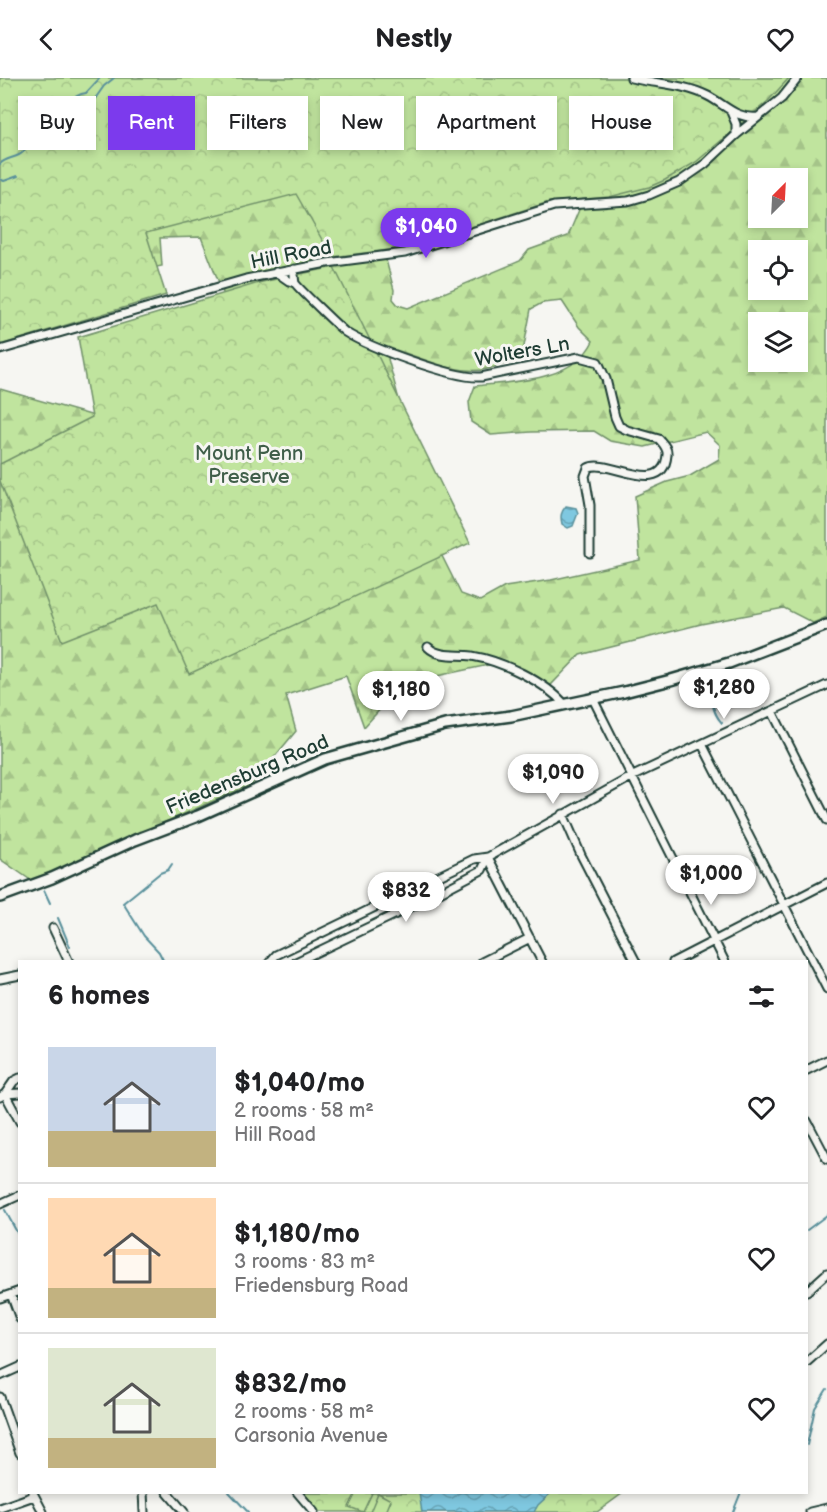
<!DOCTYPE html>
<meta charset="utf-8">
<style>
body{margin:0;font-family:"Balsamiq Sans",sans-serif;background:#f2f2f2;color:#202124;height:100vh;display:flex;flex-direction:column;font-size:22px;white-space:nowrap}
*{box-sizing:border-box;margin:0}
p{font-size:20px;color:#757577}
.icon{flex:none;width:33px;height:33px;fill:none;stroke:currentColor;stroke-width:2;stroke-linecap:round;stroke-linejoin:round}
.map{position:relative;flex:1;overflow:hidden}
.details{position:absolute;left:18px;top:882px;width:790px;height:534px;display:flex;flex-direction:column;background:#fff;border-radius:0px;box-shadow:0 3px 9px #0003}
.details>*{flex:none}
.top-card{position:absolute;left:18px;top:18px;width:792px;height:54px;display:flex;gap:12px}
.needle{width:39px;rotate:24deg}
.controls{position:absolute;left:748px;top:90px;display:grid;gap:12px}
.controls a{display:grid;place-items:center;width:60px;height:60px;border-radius:0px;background:#fff;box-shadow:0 3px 9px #0003;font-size:30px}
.price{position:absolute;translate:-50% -51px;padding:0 14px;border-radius:21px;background:#fff;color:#222;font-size:20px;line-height:39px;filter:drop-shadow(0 2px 3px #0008)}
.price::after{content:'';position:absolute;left:50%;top:36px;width:18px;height:14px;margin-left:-9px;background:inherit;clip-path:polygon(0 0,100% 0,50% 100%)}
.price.current{background:#7c3aed;color:#fff}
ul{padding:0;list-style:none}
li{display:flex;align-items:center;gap:18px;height:150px;padding:0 30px}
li+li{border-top:2px solid #e0e0e0}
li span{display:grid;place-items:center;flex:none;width:168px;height:120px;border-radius:0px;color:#555}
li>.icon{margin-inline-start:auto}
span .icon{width:72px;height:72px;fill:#fffc;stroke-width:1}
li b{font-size:26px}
h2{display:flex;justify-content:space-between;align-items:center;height:72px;padding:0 30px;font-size:26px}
.tag{padding:0 21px;border-radius:0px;background:#fff;box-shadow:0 3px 9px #0003;font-size:21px;line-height:54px}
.tag.current{background:#7c3aed;color:#fff}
header{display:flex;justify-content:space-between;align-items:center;height:78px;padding:0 30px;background:#fff;font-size:27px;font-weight:700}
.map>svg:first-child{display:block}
</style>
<header><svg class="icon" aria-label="back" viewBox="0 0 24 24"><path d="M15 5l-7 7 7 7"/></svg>Nestly<svg class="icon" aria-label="heart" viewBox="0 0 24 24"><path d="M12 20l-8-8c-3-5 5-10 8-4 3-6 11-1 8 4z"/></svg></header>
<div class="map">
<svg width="827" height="1434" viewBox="0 0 827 1434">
<defs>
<pattern id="forest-firs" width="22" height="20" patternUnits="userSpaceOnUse" patternTransform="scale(1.5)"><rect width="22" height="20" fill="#c0e49e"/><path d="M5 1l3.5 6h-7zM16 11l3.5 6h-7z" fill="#a5c489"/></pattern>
<pattern id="park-crowns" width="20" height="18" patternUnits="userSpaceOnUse" patternTransform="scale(1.5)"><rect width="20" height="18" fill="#c0e49e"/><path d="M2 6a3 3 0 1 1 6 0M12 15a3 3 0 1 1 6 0" fill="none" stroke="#a5c489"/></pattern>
<pattern id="water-waves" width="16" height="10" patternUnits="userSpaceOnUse" patternTransform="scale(1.5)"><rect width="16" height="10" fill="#7fc8e0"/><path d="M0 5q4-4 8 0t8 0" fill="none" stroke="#67a4b6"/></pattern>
</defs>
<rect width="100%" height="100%" fill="#f6f6f2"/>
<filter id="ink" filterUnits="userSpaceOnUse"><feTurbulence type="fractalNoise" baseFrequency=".0167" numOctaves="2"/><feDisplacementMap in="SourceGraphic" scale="12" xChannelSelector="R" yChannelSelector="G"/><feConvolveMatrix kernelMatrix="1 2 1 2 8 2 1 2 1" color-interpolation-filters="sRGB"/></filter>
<g filter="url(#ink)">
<path fill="url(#forest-firs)" stroke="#709069" stroke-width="1.5" fill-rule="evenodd" d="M55,0H827V539L813,545L784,530L701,546L580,577L550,608L493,586L404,605L364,649L346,598L286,617L296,653L252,706L32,803L0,781V311L94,338L248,278L201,159L160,160L162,188L137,193ZM759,100H798V140H759ZM581,127L568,158L529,172L520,183L408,230L398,227L393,221L394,212L386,182L468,160L555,130ZM759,172H798V212H759ZM562,223L579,249L593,263C574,303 514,304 475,308L469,324L471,344L491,357L531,354L594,353L610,363L645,369L706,354L720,367L719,381L690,398L667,404L635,418L640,482L551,502L505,509L480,523L461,516L440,474L388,281L396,272C423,280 458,298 487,291C498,289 510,283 522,279L531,231L542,225ZM759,244H798V284H759Z"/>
<path fill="url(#park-crowns)" stroke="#709069" stroke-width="1.5" d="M0,0H789L768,23L696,84L665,102L649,109L609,119L549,124L405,170L332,179L296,116L146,155L166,217L0,267Z
M334,189L470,465L189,596L158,525L62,563L0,403V386L92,339L78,259L262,204Z
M297,1415H623L597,1434H314Z"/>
<path fill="#c0e49e" stroke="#709069" stroke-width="1.5" d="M356,1415H372L363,1434L349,1429Z
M378,1415L391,1422L386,1434H370Z"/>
<path fill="url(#water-waves)" stroke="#59909b" stroke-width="1.5" d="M566,428L576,430L578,435L573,448L568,450L562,446C560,438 561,434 566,428Z
M419,1415V1414L551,1415L538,1427L534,1434H422Z"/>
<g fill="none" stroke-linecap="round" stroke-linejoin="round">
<path stroke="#59909b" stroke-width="2" d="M43,48L57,51L85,35L104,8L114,0
M0,86C6,80 11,81 19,77C28,73 29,58 31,49L43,48C51,38 73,16 86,15L100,0
M0,101L4,103L18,98
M666,598L688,592
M696,600C700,608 707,614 711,622C714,631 715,638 722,645
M44,812L50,825
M58,840L70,869
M164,884L159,874L144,858L123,825L160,795L168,792L172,786
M5,1132L20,1160
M807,1152L827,1137
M807,1367L815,1330L827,1311
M229,1414L248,1434
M733,1434L741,1414"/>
<g stroke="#1f3d34" stroke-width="11">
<path id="minor" d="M631,0C657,6 685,6 708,18C727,28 736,41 758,39
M731,34L736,46V57
M294,191C294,195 294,201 295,205C298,210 339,249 345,254C368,269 454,301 481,299L579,279L598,284L606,301L615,339L619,348L627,352L659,361C663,366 668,370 667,377C663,421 607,379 588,390L585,398L590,427V475
M276,194L289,203L295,205
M0,272L246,201L327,185L405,175L554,128L628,123L649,117L679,104L705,86L736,57L782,20L798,0
M428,569C439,580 458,576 472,578C502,583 546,604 565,627
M593,621L725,884
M772,633L827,742
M702,666L827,911
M563,736L581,777L636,884
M488,779L542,884
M53,850L69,884
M270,884L276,877L474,781L488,779L631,699L827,607
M296,884L421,824L482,792L488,779
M482,884L530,860
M673,884L827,805
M0,901L20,897
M807,992L827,982
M5,1016L20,1044
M5,1016L14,1003L20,1000
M0,1019L5,1016L20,1015
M807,1043L827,1081
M0,1126L20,1117
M807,1213L827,1195
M11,1216L20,1241
M0,1220L20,1213
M807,1284L827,1266
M0,1298L20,1289
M0,1319L20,1375
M143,1414L144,1434
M167,1414L184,1434
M297,1414L314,1434
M33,1415L43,1434
M0,1430L34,1418
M810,1434L827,1430"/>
</g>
<g stroke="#1f3d34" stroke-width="14">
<path id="major" d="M0,819L52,800L135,762L198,738L325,681L445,647L511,638L624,614L671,602L729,585L827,547"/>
</g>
<use href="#minor" stroke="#f6f6f2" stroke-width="7"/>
<use href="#major" stroke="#f6f6f2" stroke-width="9"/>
</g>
</g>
<g text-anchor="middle" stroke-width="6" stroke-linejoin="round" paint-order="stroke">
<g font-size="20" fill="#1f3d34" stroke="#f6f6f2">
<text transform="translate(291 176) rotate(-11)" y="7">Hill Road</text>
<text transform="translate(522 273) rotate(-10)" y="7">Wolters Ln</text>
<text transform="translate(247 696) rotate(-23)" y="7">Friedensburg Road</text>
</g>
<g font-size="20" fill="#3f5e49" stroke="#f6f6f2">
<text x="249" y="382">Mount Penn<tspan x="249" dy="23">Preserve</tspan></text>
</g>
</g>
</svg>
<div class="controls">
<a><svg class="needle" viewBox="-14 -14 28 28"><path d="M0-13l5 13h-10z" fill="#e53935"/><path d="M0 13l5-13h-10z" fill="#757577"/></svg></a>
<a><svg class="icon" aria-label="locate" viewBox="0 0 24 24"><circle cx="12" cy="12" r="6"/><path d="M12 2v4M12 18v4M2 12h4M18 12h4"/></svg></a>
<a><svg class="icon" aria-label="layers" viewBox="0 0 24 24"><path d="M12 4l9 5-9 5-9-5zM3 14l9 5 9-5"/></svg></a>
</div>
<b class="price current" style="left:426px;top:181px">$1,040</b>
<b class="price" style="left:724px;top:642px">$1,280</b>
<b class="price" style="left:401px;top:644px">$1,180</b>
<b class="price" style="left:553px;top:727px">$1,090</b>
<b class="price" style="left:711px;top:828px">$1,000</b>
<b class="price" style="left:406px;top:845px">$832</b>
<div class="top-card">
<a class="tag">Buy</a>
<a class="tag current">Rent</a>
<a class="tag">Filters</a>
<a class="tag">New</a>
<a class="tag">Apartment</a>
<a class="tag">House</a>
</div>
<section class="details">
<h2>6 homes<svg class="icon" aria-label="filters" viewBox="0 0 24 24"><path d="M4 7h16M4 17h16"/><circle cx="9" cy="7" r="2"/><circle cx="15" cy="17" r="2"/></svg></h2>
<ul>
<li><span style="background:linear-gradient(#c9d6e8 70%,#c2b280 0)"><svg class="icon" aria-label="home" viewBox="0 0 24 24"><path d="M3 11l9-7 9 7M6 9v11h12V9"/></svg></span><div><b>$1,040/mo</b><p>2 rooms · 58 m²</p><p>Hill Road</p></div><svg class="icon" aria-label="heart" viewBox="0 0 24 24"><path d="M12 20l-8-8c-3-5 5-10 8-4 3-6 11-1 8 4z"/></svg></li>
<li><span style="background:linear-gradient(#ffd9b3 75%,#c2b280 0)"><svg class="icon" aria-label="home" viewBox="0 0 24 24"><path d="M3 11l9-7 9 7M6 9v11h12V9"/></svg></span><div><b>$1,180/mo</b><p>3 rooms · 83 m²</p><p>Friedensburg Road</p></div><svg class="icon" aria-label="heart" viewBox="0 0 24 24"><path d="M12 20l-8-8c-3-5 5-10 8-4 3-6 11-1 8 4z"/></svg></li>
<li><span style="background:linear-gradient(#dfe7d0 75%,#c2b280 0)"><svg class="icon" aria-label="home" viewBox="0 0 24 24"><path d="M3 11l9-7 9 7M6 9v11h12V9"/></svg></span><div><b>$832/mo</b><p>2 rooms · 58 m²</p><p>Carsonia Avenue</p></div><svg class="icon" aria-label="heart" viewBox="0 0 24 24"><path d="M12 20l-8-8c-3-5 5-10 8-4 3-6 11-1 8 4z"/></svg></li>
</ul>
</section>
</div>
